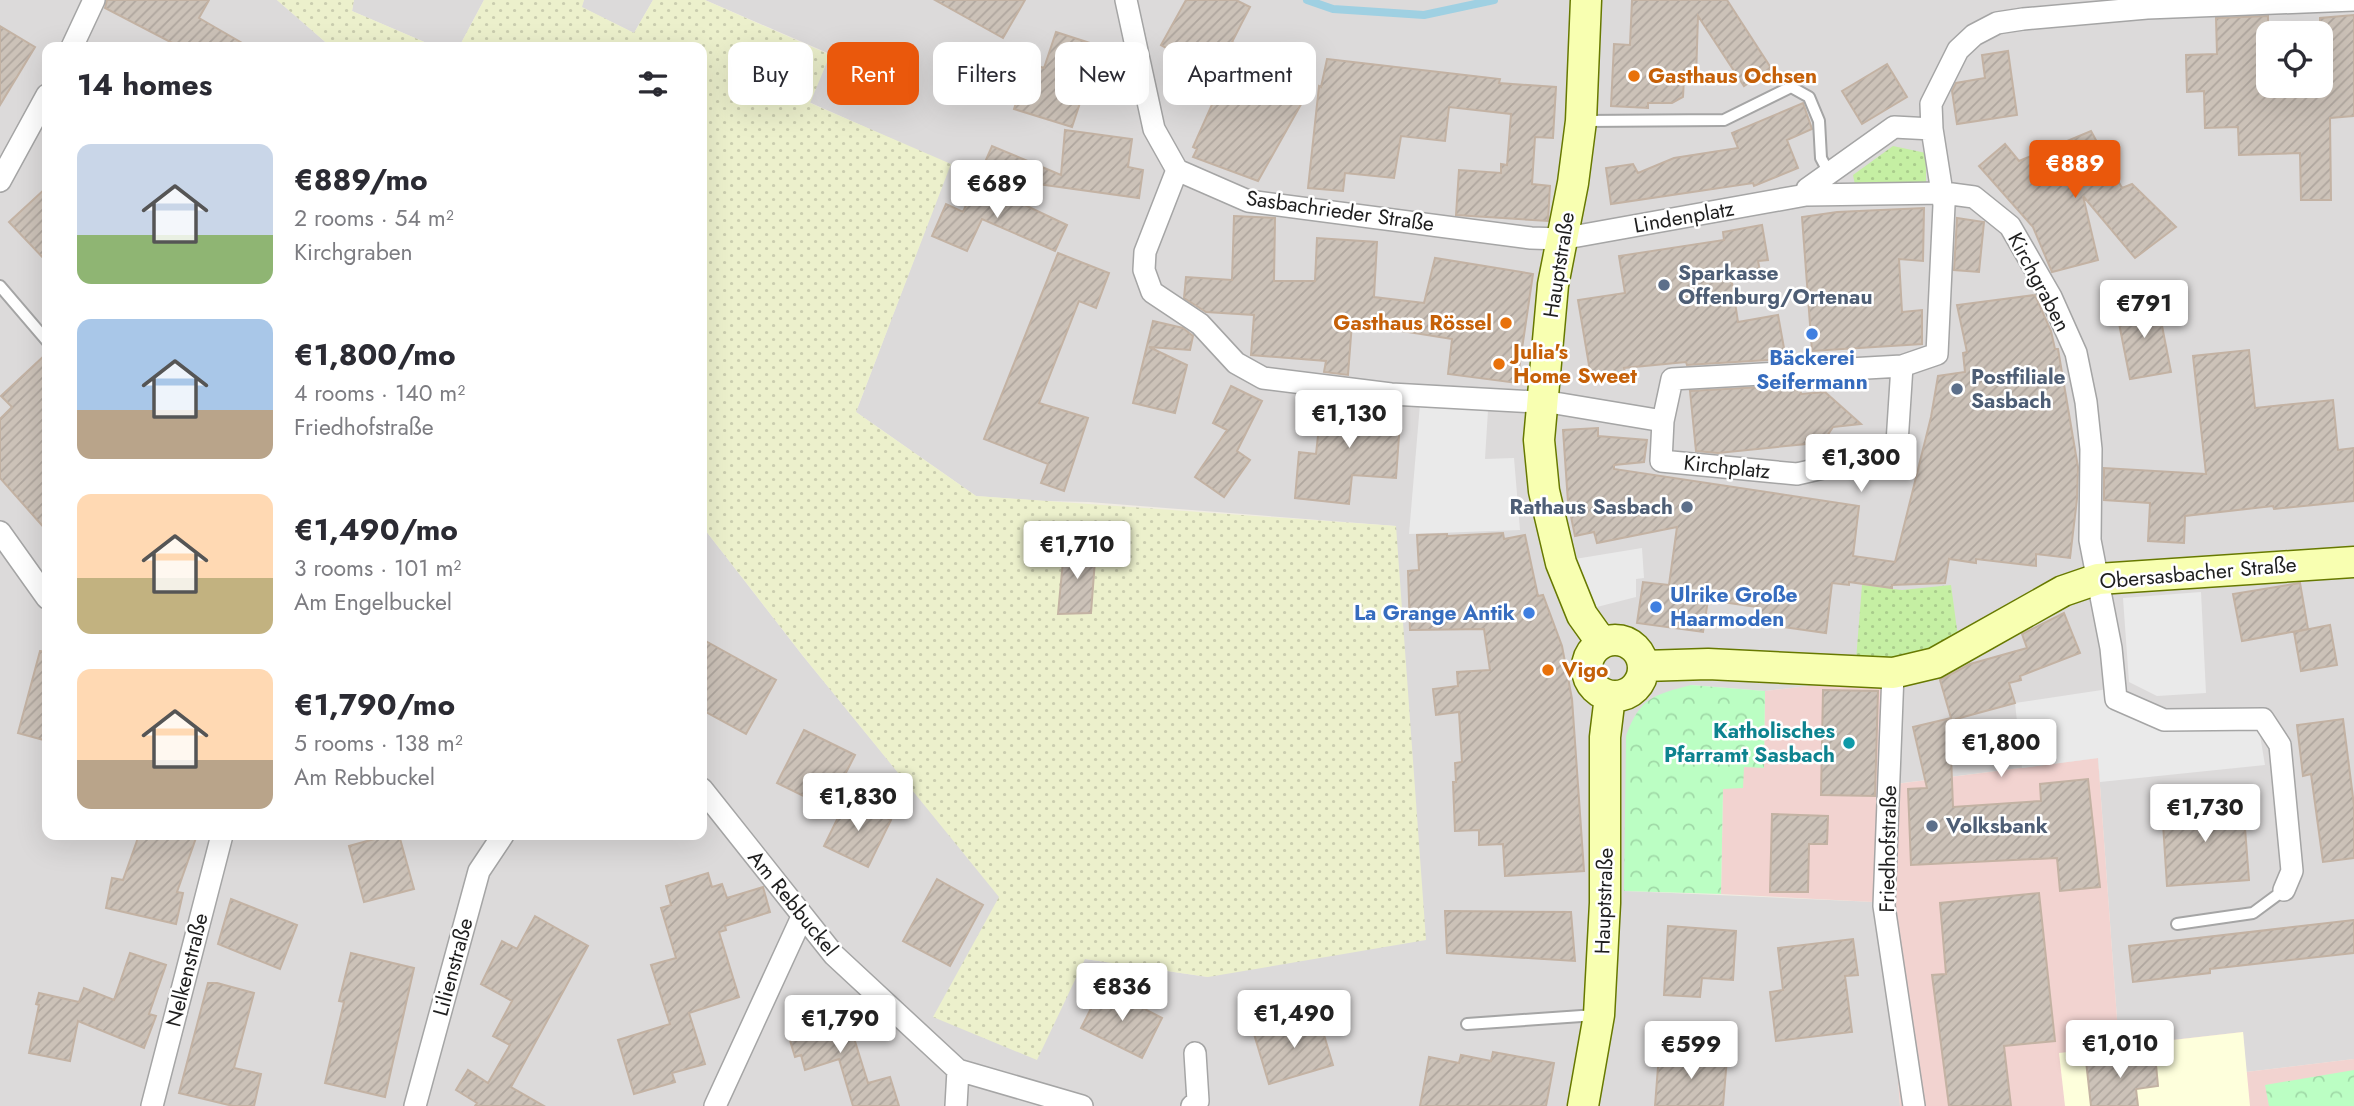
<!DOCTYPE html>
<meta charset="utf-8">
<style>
body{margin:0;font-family:Jost,sans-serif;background:#f7f7f7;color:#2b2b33;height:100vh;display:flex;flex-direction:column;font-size:26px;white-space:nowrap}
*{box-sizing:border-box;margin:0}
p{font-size:23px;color:#7c7c81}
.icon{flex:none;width:38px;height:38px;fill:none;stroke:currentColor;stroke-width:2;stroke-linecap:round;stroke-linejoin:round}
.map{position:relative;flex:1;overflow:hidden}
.drawer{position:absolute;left:42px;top:42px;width:665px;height:798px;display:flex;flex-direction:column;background:#fff;border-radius:14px;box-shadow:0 7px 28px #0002}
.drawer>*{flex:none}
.hud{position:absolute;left:728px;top:42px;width:665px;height:63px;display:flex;gap:14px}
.fabs{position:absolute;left:2256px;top:21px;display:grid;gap:14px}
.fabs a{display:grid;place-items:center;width:77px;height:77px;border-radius:14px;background:#fff;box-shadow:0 7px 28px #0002;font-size:35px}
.price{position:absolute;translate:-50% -60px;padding:0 16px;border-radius:7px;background:#fff;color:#222;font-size:23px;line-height:46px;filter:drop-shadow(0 2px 4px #0008)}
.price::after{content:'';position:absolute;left:50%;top:42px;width:21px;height:16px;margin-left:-10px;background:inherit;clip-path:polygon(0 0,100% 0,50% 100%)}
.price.active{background:#ea580c;color:#fff}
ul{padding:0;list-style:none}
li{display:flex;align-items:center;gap:21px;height:175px;padding:0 35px}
li span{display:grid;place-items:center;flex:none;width:196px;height:140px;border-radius:14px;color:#555}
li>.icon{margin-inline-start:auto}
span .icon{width:84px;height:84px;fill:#fffc;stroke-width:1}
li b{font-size:30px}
h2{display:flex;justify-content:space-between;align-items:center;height:84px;padding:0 35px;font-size:30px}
.tag{padding:0 24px;border-radius:14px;background:#fff;box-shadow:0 7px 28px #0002;font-size:24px;line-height:63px}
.tag.active{background:#ea580c;color:#fff}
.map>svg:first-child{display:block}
</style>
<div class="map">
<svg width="2354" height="1106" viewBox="0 0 2354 1106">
<defs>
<pattern id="farmland-dots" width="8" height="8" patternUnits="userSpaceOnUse" patternTransform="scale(1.75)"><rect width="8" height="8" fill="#ecf0cc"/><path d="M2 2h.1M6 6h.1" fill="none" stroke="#cacdaf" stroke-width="1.8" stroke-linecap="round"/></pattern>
<pattern id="grass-dots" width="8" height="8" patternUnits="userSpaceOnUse" patternTransform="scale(1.75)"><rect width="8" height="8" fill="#c5efa3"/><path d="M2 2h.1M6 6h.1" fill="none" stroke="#a9cc8c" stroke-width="1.8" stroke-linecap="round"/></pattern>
<pattern id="park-crowns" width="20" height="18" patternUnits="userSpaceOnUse" patternTransform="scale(1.75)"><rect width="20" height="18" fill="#bbfec3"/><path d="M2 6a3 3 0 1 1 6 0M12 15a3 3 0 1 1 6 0" fill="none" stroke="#a0d9a7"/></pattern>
<pattern id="building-hatch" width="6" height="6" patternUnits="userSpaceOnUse" patternTransform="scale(1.75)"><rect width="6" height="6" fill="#ccc2b8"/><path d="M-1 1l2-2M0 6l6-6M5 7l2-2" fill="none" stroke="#afa69e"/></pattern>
</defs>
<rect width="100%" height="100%" fill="#f0ece2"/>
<path fill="#dcdada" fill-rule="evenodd" d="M0,0H277L331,47H47V835H702V526L803,656L1000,897L1085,959L1208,977L1396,526L1089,502L1043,501L976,496L856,412L950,165L809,102L830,54L705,0H2354V1059L2246,1072L2243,1032L2119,1046L2098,758L1895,784L1897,676L1765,691L1691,685L1625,891L1875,902L1896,1056L1900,1106H0ZM2268,33H2320V86H2268Z
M354,0H484L459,47H436L352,11Z
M584,0H653L634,33L581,7Z"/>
<path fill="#f2d3d0" d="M1897,676L1896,784L2098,758L2119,1046L2243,1032L2246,1072L2354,1059V1106H1900L1896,1056L1874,902L1721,894L1723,789L1744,767H1764L1765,691Z"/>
<path fill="#feffdc" d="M2243,1032L2250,1106H2065L2059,1053Z"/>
<path fill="url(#farmland-dots)" d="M277,0H354L352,11L436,47H331Z
M484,0H584L582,7L634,33L653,0H705L830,55L810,103L951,164L856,412L976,496L1396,526L1426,940L1208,977L1085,959L1037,1060L933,1017L999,897L803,656L702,526V47H459Z"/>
<path fill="url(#grass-dots)" d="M1893,146L1926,153V182L1855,185L1853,175Z
M1862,585L1902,590L1951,585L1958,637L1904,659L1856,660Z"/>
<path fill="url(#park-crowns)" d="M1691,685L1765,691L1764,768L1744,767L1743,788L1723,789L1721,894L1624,891L1626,736C1640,697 1654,695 1691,685Z
M2354,1070V1106H2269L2265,1085Z"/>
<path fill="#eaeaea" d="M1420,404L1488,410L1485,459L1514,458L1520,530L1409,534Z
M1642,548L1644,578L1636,579V597L1593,608L1575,559Z
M2201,592L2206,693L2157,696L2129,682L2123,598Z
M2115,688L2157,727L2259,729L2265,765L2100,782L2098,758L2022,768L2015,703Z"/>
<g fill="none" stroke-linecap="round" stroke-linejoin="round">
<path stroke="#9fd0e2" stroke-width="8" d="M1307,0L1333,9L1424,15L1494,0"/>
</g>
<path fill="url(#building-hatch)" stroke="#c3b2a3" stroke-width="2" d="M107,0H209L199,18L249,47H180L105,8Z
M935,0H1025L1003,38Z
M1186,0H1236L1250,7L1232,42L1313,83L1258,181L1193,157L1197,149L1193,147L1223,80L1161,45Z
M1632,0H1727L1771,68L1744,86L1698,16L1696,78H1684L1683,97L1672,103H1648V108L1611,106L1614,44L1630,45Z
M2354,15V116L2330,118L2331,200H2301L2300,153L2239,155L2238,127L2205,128L2204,91L2187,92L2186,55L2217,54L2216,18L2268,16V86H2320V18Z
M0,26L35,47L0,105Z
M1056,32L1099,46L1072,127L1014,109L1029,63L1044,68Z
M2008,51L2017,115L1957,124L1952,91L1956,83L1985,78L1982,55Z
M1327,59L1500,79L1499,83L1556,87L1553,138L1535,137L1532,184L1550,186L1548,221L1456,215L1459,170L1501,173V164L1507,165L1511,114L1449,107L1445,141L1401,136L1394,178L1345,173L1343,191L1308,188L1319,86L1321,87Z
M1887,64L1907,97L1862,124L1842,91Z
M1803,103L1812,129L1787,140L1798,168L1754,186L1753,183L1611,204L1606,168L1633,164L1638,173L1674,158L1738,148L1732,133Z
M1065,130L1132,139L1128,167L1143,170L1139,198L979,176L992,146L1061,175Z
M2091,131L2122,188L2132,184L2176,227L2135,258L2083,196L2098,260L2052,272L2033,227L1979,166L2005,144L2019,161Z
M976,182L1067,225L1055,251L982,219L967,251L932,236L946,204L963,212Z
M47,187V262L9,222Z
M1924,208L1923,261L1899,259L1902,312L1922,310V344L1812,351L1802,217L1837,212Z
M1234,216L1275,218L1274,281H1315L1317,238L1377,242L1374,297L1424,303L1435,258L1533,274L1517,383L1448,374L1452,339L1352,323L1348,375L1324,372L1326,361L1251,355L1254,315L1206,312L1184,298L1186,277L1232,280Z
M1957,218L1984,222L1979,272L1954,270Z
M1762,225L1768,260L1758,261L1760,271L1731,276L1738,322L1778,315L1786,359L1687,365L1686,362L1624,368L1625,372L1591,377L1578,300L1625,293L1619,256L1724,240L1723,232Z
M1058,253L1109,273L1096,308L1079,301L1039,403L1088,418L1064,491L1041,483L1048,464L984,439Z
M2035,295L2051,331L2055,349H2058L2078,467L2077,499L2070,558L2036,554V566L1976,559V563L1949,559L1945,583L1892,585V588L1849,582V585L1832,583L1826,633L1755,623L1757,607L1708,600L1703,632L1637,623L1643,582L1669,585L1677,527L1597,543L1594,532L1575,536L1568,502L1563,430L1598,428V436L1647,440L1644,462L1614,465V469L1859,506L1853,556L1895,562L1931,417L1938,376L1965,372L1963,353L1967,352L1957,305Z
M2157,300L2171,372L2130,379L2116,308Z
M1153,321L1183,328L1193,336L1190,350L1149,347L1187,365L1175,413L1133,403Z
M2249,350L2255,408L2333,400L2338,450L2354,448V501L2274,509L2273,506L2185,516L2184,543L2148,541L2150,503L2104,500V468L2206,474L2193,356Z
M47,353V531L0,478V419L12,407L1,396Z
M1800,385L1801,394L1825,392L1861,424L1833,427L1827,436L1806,439V444L1718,453L1696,451L1690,391Z
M1231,386L1262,401L1237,451L1250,460L1224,497L1195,477L1227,430L1213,423Z
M1322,399L1401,408L1396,478L1352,475L1349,504L1295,498L1299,452L1316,454Z
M1503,533L1504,539L1525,535L1538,596L1543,595L1562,646L1572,699L1584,871L1505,876L1503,844L1479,845V830L1455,831L1453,782H1456L1455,763L1462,762L1459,712L1436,715L1433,689L1458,686L1457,672L1490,670L1484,629L1410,630L1408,571L1419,570L1417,535L1447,534V536Z
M1096,547L1091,613L1058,614L1064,550Z
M2300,583L2308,629L2242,641L2233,594Z
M2064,613L2080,653L2020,676L2021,680L2009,683L2015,703L1956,719L1964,752L1951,755L1953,807L2041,801L2040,784L2088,779L2100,887L2060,891L2057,858L1911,865L1908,789L1927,788L1913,727L1951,718L1940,680L1970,664L2027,648L2022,634Z
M2330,625L2337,665L2301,671L2294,632Z
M702,639L776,680L746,734L702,710Z
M40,651L47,652V741L18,733Z
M1823,690L1878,691L1875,796L1821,795Z
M2343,719L2354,805V858L2323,862L2311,774L2303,776L2297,725Z
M804,730L855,755L828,808L777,783Z
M847,799L891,820L868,867L824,846Z
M2243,802L2249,880L2167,886L2162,808Z
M1772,814L1828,816L1827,844H1809L1808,892H1770Z
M139,835H197L177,892L183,893L176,924L106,908L112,878L123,880Z
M389,835H399L414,889L364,902L349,846Z
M708,873L712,887L722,884L727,898L763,887L770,912L725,926L726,930L719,932L739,997L689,1013L705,1064L672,1073L675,1082L634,1094L618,1040L670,1024L651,965L676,958L661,908L671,905L666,886Z
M937,879L983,905L950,966L903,941Z
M2039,893L2055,1041L2004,1046L2011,1106H1949L1932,975L1946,974L1940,903Z
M231,899L297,925L280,969L218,944Z
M1445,911L1571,912L1575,961L1447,953Z
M535,916L588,946L511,1087L544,1106H475L477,1103L456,1090L468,1070L488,1083L510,1045L493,1036L512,1001L481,984L502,941L517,949Z
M2354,920V953L2210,969V973L2133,982L2129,946Z
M1668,926L1736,931L1733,980L1702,978L1700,997L1664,995Z
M1853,939L1858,975L1845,976L1852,1032L1776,1041L1770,992L1783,990L1778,948Z
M130,953L166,965L149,1014L156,1016L144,1048L78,1021L70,1061L29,1053L39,1005L36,1004L39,993L79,1002L84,988L114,1000Z
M351,953L414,968L385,1097L325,1083L344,1002L339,1001Z
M208,983H217L254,993L234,1068L261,1074L254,1106H233L179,1093Z
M1102,987L1162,1018L1142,1058L1081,1028Z
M844,1005L848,1019L855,1017L861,1036L854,1038L868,1083L890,1077L899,1106H853L839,1059L805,1070L801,1055L795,1057L789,1037L795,1036L791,1022Z
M1318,1015L1333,1065L1269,1084L1254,1034Z
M1493,1052L1554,1063L1546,1106H1420L1429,1057L1459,1063L1461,1055L1491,1061Z
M1659,1054L1727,1058L1723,1106H1655Z
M2155,1054L2158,1086L2136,1089L2138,1106H2091L2086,1061Z"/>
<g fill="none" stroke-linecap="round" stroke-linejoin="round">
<g stroke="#a5a5a5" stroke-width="14">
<path id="lane" d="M1584,121L1724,120L1791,87L1809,97L1819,121L1821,158L1829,173
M0,286L47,341
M2177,924L2253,913L2284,890
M1467,1024L1596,1015"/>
</g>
<g stroke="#a5a5a5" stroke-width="24">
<path id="street" d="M1126,0L1154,129L1177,170L1248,201L1531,238L1561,239L1806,195L1944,193L1974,197L2010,226L2051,297L2076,353L2086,402L2091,449L2090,540L2111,648L2116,699L2164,720L2263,719L2280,745L2292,871L2284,890
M72,47L94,0
M1177,170L1145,252L1144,270L1152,292L1200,324L1236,363L1263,378L1391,394L1555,403L1663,421
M0,181L47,95
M1806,195L1807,189L1894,127L1932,129
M1902,366L1672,379L1663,421L1661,461L1797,474L1884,454L1897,443L1902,366L1937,354L1944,205L1932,129L1931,104L1958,50L1974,35L1997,23L2023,19L2147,8L2354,0
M0,532L47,598
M1893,673L1884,906L1914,1106
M702,789L834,955L958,1070L956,1106
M958,1070L1082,1106
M152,1106L222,835
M415,1106L479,871L503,835
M715,1106L802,917
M1192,1106L1198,1101L1195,1053"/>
</g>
<g stroke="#677900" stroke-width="33">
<path id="secondary" d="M1586,0L1581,121L1573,183L1553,285L1539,440L1544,491L1561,563L1582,615L1602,643
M1587 668a28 28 0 1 1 56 0a28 28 0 1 1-56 0Z
M1644,666L1708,664L1893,673L1935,663L2063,591L2098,579L2354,562
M1583,1106L1599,1015L1605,903V737L1610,696"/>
</g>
<use href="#lane" stroke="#fff" stroke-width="10"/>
<use href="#street" stroke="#fff" stroke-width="21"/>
<use href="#secondary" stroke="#f8ffb1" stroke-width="30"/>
</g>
<g fill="#e8710a" stroke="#fff" stroke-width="2.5">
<circle cx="1634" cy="76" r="7"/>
<circle cx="1506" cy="323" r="7"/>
<circle cx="1499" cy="364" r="7"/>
<circle cx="1548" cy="670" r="7"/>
</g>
<g fill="#5c6f8a" stroke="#fff" stroke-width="2.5">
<circle cx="1664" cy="285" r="7"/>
<circle cx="1957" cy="389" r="7"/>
<circle cx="1687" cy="507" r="7"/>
<circle cx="1932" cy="826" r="7"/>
</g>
<g fill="#3f7fe0" stroke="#fff" stroke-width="2.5">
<circle cx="1812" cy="334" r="7"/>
<circle cx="1656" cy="607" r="7"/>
<circle cx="1529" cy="613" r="7"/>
</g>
<circle fill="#0f9aa8" stroke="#fff" stroke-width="2.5" cx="1849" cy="743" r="7"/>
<g text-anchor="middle" stroke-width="5" stroke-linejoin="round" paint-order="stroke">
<g font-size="21" font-weight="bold" fill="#c56008" stroke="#fff" text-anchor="start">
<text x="1648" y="83">Gasthaus Ochsen</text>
<text x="1492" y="330" text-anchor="end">Gasthaus Rössel</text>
<text x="1513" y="359">Julia's<tspan x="1513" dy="24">Home Sweet</tspan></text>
<text x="1562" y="677">Vigo</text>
</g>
<g font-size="21" fill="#1e1e1e" stroke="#fff">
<text transform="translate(1340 211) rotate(8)" y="7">Sasbachrieder Straße</text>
<text transform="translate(1684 217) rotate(-10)" y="7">Lindenplatz</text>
<text transform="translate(1559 265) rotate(-81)" y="7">Hauptstraße</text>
<text transform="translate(2039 282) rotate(62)" y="7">Kirchgraben</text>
<text transform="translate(1727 467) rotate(6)" y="7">Kirchplatz</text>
<text transform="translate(2198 573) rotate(-5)" y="7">Obersasbacher Straße</text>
<text transform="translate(1888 849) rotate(-89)" y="7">Friedhofstraße</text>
<text transform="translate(1604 901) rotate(-88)" y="7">Hauptstraße</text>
<text transform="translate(793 903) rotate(51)" y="7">Am Rebbuckel</text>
<text transform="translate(453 967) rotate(-75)" y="7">Lilienstraße</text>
<text transform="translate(187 970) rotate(-76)" y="7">Nelkenstraße</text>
</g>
<g font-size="21" font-weight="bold" fill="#4e5e75" stroke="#fff" text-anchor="start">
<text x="1678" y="280">Sparkasse<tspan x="1678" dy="24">Offenburg/Ortenau</tspan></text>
<text x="1971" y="384">Postfiliale<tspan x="1971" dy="24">Sasbach</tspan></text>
<text x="1673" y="514" text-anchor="end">Rathaus Sasbach</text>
<text x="1946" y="833">Volksbank</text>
</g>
<g font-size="21" font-weight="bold" fill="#366cbe" stroke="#fff">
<text x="1812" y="365">Bäckerei<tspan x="1812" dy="24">Seifermann</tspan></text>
<text x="1670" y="602" text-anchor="start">Ulrike Große<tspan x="1670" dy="24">Haarmoden</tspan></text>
<text x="1515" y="620" text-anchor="end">La Grange Antik</text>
</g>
<g font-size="21" font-weight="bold" fill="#0d838f" stroke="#fff" text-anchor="end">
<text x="1835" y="738">Katholisches<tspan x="1835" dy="24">Pfarramt Sasbach</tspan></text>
</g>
</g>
</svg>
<div class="fabs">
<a><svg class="icon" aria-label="locate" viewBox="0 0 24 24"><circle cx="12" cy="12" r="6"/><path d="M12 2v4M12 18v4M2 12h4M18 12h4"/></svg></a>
</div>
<b class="price active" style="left:2075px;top:200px">€889</b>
<b class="price" style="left:997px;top:220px">€689</b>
<b class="price" style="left:2144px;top:340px">€791</b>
<b class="price" style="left:1349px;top:450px">€1,130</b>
<b class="price" style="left:1861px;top:494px">€1,300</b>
<b class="price" style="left:1077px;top:581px">€1,710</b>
<b class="price" style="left:2001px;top:779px">€1,800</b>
<b class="price" style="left:858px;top:833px">€1,830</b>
<b class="price" style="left:2205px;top:844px">€1,730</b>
<b class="price" style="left:1122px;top:1023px">€836</b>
<b class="price" style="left:1294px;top:1050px">€1,490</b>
<b class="price" style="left:840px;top:1055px">€1,790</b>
<b class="price" style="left:2120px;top:1080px">€1,010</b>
<b class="price" style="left:1691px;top:1081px">€599</b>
<div class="hud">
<a class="tag">Buy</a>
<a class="tag active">Rent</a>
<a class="tag">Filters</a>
<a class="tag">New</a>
<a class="tag">Apartment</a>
</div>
<section class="drawer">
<h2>14 homes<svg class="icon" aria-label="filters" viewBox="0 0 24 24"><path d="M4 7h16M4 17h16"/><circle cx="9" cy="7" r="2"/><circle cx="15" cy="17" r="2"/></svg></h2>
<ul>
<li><span style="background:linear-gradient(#c9d6e8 65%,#8fb573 0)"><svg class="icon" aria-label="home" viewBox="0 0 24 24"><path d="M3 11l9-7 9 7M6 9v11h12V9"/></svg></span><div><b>€889/mo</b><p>2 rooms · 54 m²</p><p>Kirchgraben</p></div></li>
<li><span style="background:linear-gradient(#a9c7e8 65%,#b9a48a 0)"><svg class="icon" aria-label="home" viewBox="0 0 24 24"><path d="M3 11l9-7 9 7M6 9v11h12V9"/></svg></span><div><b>€1,800/mo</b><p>4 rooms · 140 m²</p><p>Friedhofstraße</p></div></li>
<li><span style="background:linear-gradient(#ffd9b3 60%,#c2b280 0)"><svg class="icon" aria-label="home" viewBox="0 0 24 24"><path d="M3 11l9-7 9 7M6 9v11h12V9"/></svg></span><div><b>€1,490/mo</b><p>3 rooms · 101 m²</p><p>Am Engelbuckel</p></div></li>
<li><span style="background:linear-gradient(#ffd9b3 65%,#b9a48a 0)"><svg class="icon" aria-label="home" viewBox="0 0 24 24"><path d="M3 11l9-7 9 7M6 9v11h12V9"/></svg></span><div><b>€1,790/mo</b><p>5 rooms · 138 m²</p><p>Am Rebbuckel</p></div></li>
</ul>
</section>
</div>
